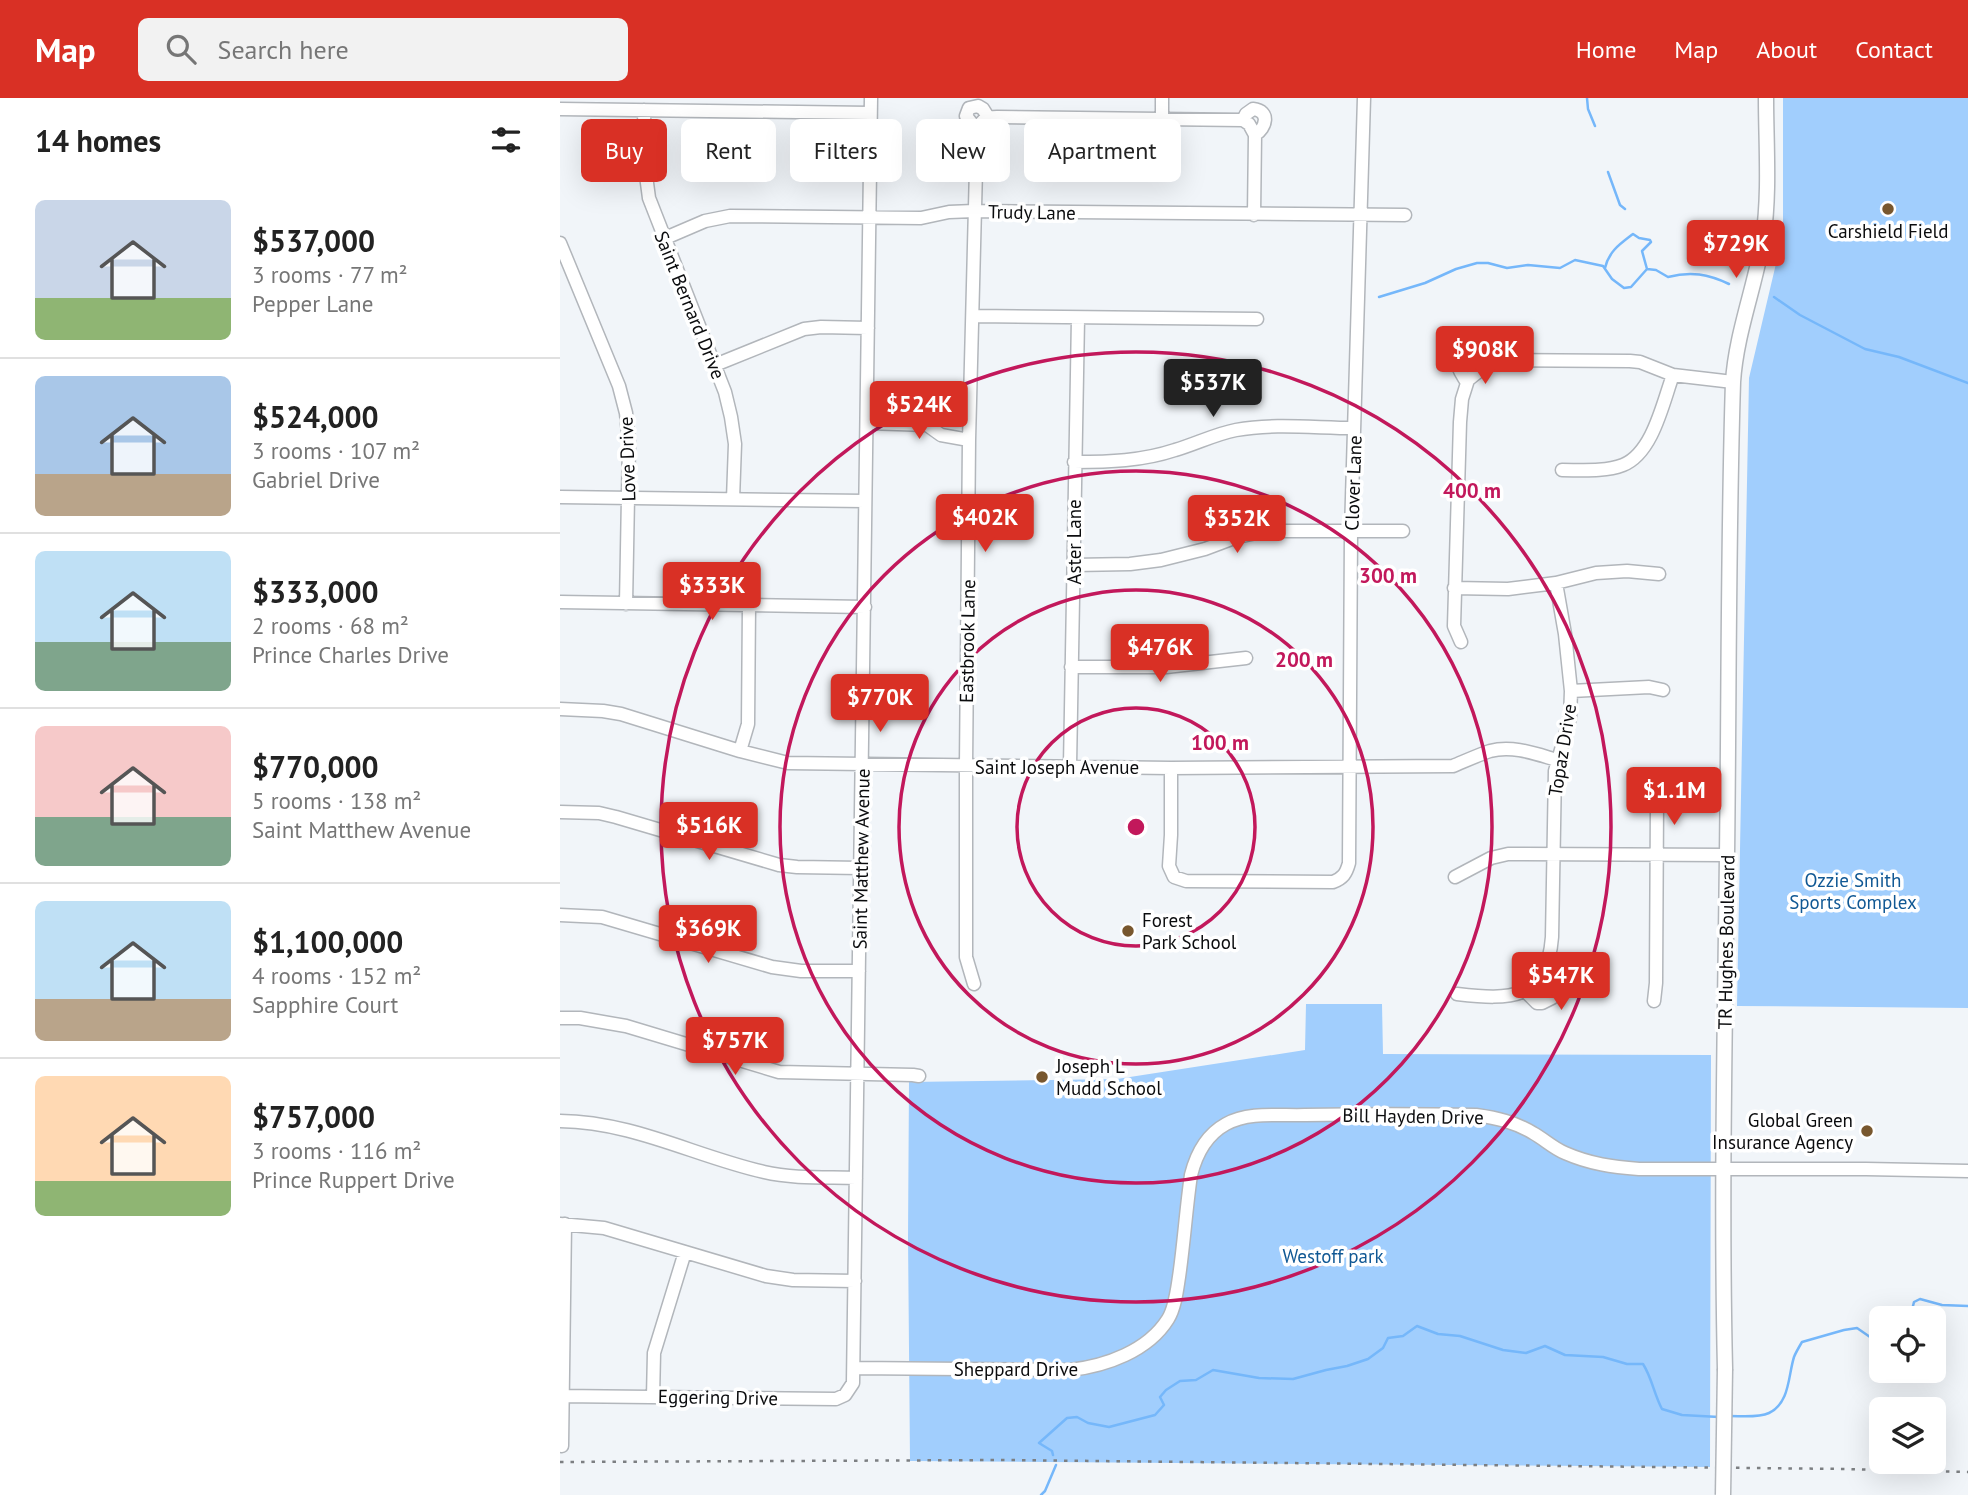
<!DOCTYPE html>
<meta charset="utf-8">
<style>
body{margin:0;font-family:"PT Sans",sans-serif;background:#f2f2f2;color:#222;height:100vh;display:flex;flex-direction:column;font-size:26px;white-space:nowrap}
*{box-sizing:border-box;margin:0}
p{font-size:23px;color:#767676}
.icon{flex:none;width:38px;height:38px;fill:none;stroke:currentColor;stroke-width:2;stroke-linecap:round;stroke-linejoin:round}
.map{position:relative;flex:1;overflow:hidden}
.details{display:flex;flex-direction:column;background:#fff;width:560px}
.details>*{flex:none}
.banner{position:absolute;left:21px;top:21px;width:665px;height:63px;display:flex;gap:14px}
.fabs{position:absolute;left:1309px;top:1208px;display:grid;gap:14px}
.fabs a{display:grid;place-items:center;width:77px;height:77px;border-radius:10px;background:#fff;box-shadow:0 7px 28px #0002;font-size:35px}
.price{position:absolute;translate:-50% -60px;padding:0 16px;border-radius:7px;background:#d93025;color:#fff;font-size:23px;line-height:46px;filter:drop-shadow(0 2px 4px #0008)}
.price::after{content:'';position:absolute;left:50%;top:42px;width:21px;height:16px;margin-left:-10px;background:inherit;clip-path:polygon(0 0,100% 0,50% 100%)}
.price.on{background:#222;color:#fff}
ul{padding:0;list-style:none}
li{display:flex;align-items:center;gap:21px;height:175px;padding:0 35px}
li+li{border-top:2px solid #e0e0e0}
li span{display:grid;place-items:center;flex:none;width:196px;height:140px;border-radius:10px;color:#555}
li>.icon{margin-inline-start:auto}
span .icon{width:84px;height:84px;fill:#fffc;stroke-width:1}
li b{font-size:30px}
h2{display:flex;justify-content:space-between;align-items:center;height:84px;padding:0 35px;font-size:30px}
.tag{padding:0 24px;border-radius:10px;background:#fff;box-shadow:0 7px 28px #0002;font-size:24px;line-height:63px}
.tag.on{background:#d93025;color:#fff}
header{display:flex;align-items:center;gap:42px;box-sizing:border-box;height:98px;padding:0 35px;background:#d93025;color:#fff}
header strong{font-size:33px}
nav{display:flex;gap:38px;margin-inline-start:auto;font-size:24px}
.search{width:490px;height:63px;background:#f2f2f2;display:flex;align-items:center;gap:18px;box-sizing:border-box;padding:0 24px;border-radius:10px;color:#767676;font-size:26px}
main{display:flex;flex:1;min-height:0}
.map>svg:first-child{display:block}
</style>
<header>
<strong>Map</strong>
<div class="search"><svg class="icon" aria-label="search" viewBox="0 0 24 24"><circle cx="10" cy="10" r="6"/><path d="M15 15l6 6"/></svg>Search here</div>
<nav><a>Home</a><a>Map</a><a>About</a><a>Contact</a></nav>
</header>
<main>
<section class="details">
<h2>14 homes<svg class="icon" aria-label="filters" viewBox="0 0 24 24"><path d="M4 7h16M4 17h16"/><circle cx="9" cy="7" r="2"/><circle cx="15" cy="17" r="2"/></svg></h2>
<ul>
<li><span style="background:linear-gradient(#c9d6e8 70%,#8fb573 0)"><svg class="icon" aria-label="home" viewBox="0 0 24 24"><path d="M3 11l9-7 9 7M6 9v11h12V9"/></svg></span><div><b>$537,000</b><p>3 rooms · 77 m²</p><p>Pepper Lane</p></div></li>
<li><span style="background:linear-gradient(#a9c7e8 70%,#b9a48a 0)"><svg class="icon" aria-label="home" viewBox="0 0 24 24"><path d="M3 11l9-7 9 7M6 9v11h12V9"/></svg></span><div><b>$524,000</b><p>3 rooms · 107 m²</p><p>Gabriel Drive</p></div></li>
<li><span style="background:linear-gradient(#bfe0f5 65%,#7fa58c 0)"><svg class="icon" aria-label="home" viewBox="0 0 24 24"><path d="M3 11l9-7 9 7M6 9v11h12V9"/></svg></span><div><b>$333,000</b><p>2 rooms · 68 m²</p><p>Prince Charles Drive</p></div></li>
<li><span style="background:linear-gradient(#f6c9c9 65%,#7fa58c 0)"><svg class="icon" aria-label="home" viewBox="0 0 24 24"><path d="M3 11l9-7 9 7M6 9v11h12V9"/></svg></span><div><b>$770,000</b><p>5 rooms · 138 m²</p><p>Saint Matthew Avenue</p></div></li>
<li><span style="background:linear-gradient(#bfe0f5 70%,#b9a48a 0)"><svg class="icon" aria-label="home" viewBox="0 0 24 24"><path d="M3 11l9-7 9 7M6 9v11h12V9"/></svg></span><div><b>$1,100,000</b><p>4 rooms · 152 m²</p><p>Sapphire Court</p></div></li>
<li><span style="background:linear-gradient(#ffd9b3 75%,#8fb573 0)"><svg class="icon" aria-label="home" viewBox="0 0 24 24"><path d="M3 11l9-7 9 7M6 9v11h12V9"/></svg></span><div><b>$757,000</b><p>3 rooms · 116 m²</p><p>Prince Ruppert Drive</p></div></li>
</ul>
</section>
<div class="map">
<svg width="1408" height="1397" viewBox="0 0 1408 1397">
<rect width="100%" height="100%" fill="#f1f5f9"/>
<path fill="#a1cefd" d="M1223,0H1408V910L1177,908L1189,280L1223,136Z
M746,906H822L823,956L1151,957L1150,1369L350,1363L348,1139L349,984L557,981L745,952Z"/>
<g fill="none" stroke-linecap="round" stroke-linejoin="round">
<path stroke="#75b7fa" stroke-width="2.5" d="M1027,0L1028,11L1035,28
M1048,74L1060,107L1065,111
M1045,170C1049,153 1060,146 1073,136L1079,140L1090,142L1091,144L1082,153L1087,171
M1087,171L1096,172L1108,179C1131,173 1148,176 1169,186
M819,199L865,185L896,171L917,165H928L947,170L968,167L1000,170L1015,162L1043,168L1052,181L1064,190L1071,189L1087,171
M1214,199L1240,217L1305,251L1339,259L1408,285
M1350,1220L1354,1204L1360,1201L1382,1207L1408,1208
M1170,1318C1182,1318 1198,1320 1209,1315C1230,1305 1228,1278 1234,1259C1236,1254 1239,1249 1242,1244L1284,1232L1297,1230L1310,1239L1321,1243
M493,1357L492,1353L479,1345L507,1320L517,1319L528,1325L549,1329L595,1317L604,1307L600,1299L606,1292L620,1283L636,1282L653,1272L699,1280L733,1281L766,1272L787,1268L808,1261L823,1250L828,1240L843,1238L857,1228L878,1236L900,1238L943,1252L966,1255L985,1248L1005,1257L1043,1259L1067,1266H1083C1092,1280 1094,1296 1102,1311L1122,1317L1159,1319
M481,1397L485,1393L496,1367"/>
<g stroke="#b2b6bb" stroke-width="15">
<path id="minor" d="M0,11L310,15
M84,12L85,70L89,100L165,294L171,319L175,346L173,401
M602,21V0
M683,22L686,16L693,11C711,13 706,30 695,37
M417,32L406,18L409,10L418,8L423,11L428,19
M103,141L145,123L170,118L361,120L389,114L414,113L845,117
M0,145L59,288L66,315L69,345L66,506
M414,218L697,221
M155,267L244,231L261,229L308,230
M907,285C904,279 897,271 897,263C899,243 918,263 922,270
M308,325L367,327L381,337L409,342
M514,364C549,364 582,363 615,352C636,346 655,336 676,332C714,325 756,330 794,330
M1002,372C1022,372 1045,374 1063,367C1093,355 1103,304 1113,277
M0,399L305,403
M514,467L570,466L601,462L645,451L677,439L706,433H843
M996,485L1036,475L1067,473L1099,476
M894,490L948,491L996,485L1005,536L1011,593L1010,620L995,673L992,839C987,903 950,902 897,896
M0,504L305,509
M901,544L894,528L900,324L902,301L908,282L928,266L946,262L1070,263L1080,264L1113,277L1173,284
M511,569H606L686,560
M1011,593L1089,589L1103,592
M0,611L43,613L61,616L180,653L228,665L611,670L893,668C905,663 918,657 930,653C953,647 976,656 997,662
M180,653L188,626L189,507
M510,668L518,220
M611,670V737L609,768L614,779L626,783L773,784C783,780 786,776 789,765L791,433L804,0
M0,714L39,715L56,719L219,767L237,769L301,770
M895,779L931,760L948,756L1167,757
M0,817L42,819L212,869L241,873H299
M414,886L406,859V668L409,342L417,32C422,21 426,19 437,19L683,22L689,26L695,37L694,117
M965,893L977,905H982L992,900C994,890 989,885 981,879
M1094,903L1096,885L1097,702
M0,920H20L66,928L219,974L353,977L359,978
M0,1023C74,1024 134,1058 204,1074C234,1081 266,1079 296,1080
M0,1126L44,1130L206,1178L233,1182L295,1183
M294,1270L510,1272C546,1268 588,1253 608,1221C615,1210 617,1192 619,1179C624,1145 626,1111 631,1077C636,1057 646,1037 666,1026C689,1013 720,1018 745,1017C802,1016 859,1016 916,1017C937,1020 955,1024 973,1035C984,1041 993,1050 1005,1055C1030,1066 1053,1069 1079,1071H1306L1408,1073
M0,1298L276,1301L285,1297L293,1285L311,0
M93,1299L94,1255L125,1154
M2,1348L5,1126"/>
</g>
<g stroke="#b2b6bb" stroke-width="17">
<path id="major" d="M1165,1271C1161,1099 1165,928 1167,757C1169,599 1168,442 1173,284C1176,236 1195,189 1203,141C1210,95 1206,46 1206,0"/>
</g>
<use href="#minor" stroke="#fff" stroke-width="12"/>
<use href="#major" stroke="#fff" stroke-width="14"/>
<path stroke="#7c7f82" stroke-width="2.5" stroke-dasharray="3.5 7" stroke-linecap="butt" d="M0,1364L444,1362L1286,1371L1408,1374"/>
<g stroke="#b2b6bb" stroke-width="17" stroke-linecap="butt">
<path id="major-bridge" d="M1163,1397L1165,1271"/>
</g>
<use href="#major-bridge" stroke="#fff" stroke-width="14"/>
</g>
<g fill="none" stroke="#c2185b" stroke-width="3.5">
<circle cx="576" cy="729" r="119"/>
<circle cx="576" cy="729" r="237"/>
<circle cx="576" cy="729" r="356"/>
<circle cx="576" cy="729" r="475"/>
</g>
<g fill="#78572e" stroke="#fff" stroke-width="2.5">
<circle cx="1328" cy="111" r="7"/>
<circle cx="568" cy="833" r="7"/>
<circle cx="482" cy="979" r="7"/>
<circle cx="1307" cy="1033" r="7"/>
</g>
<g text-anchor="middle" stroke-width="7" stroke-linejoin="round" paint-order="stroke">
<g font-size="19" fill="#0b0c0e" stroke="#fff">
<text transform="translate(472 114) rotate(1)" y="7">Trudy Lane</text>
<text transform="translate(130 207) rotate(68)" y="7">Saint Bernard Drive</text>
<text transform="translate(67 361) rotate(-92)" y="7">Love Drive</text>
<text transform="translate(793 385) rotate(-88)" y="7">Clover Lane</text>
<text transform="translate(514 444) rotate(-90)" y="7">Aster Lane</text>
<text transform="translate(407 543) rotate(-89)" y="7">Eastbrook Lane</text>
<text transform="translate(1002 652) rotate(-81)" y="7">Topaz Drive</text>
<text x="497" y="676">Saint Joseph Avenue</text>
<text transform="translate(301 761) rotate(-89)" y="7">Saint Matthew Avenue</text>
<text transform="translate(1166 844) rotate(-89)" y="7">TR Hughes Boulevard</text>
<text transform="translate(853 1018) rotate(1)" y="7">Bill Hayden Drive</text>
<text x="456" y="1278">Sheppard Drive</text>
<text transform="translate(158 1299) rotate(1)" y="7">Eggering Drive</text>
</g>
<g font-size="19" fill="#0b0c0e" stroke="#fff" text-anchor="start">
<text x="1328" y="140" text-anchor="middle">Carshield Field</text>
<text x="582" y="829">Forest<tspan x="582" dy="22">Park School</tspan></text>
<text x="496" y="975">Joseph L<tspan x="496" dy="22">Mudd School</tspan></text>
<text x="1293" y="1029" text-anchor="end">Global Green<tspan x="1293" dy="22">Insurance Agency</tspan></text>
</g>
<g font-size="19" fill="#105894" stroke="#fff">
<text x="1293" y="789">Ozzie Smith<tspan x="1293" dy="22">Sports Complex</tspan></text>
<text x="773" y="1165">Westoff park</text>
</g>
</g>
<circle cx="576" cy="729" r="10" fill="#c2185b" stroke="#fff" stroke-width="3.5"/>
<g font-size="21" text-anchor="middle" font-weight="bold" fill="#c2185b" stroke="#fff" stroke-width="7" stroke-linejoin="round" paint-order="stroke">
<text x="912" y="400">400 m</text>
<text x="828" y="485">300 m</text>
<text x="744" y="569">200 m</text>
<text x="660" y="652">100 m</text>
</g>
</svg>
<div class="fabs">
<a><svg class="icon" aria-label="locate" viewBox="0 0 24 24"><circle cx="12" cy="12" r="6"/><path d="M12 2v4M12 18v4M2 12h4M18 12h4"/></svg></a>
<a><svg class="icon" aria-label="layers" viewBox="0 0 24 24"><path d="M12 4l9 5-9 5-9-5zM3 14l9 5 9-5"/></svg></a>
</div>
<b class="price" style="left:1176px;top:182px">$729K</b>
<b class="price" style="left:925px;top:288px">$908K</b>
<b class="price on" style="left:653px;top:321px">$537K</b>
<b class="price" style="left:359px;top:343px">$524K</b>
<b class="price" style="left:425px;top:456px">$402K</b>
<b class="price" style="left:677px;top:457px">$352K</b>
<b class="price" style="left:152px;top:524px">$333K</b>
<b class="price" style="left:600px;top:586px">$476K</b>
<b class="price" style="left:320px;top:636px">$770K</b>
<b class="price" style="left:1114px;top:729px">$1.1M</b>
<b class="price" style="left:149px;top:764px">$516K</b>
<b class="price" style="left:148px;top:867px">$369K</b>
<b class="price" style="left:1001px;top:914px">$547K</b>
<b class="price" style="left:175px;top:979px">$757K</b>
<div class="banner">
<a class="tag on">Buy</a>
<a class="tag">Rent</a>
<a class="tag">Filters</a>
<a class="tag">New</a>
<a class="tag">Apartment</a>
</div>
</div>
</main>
